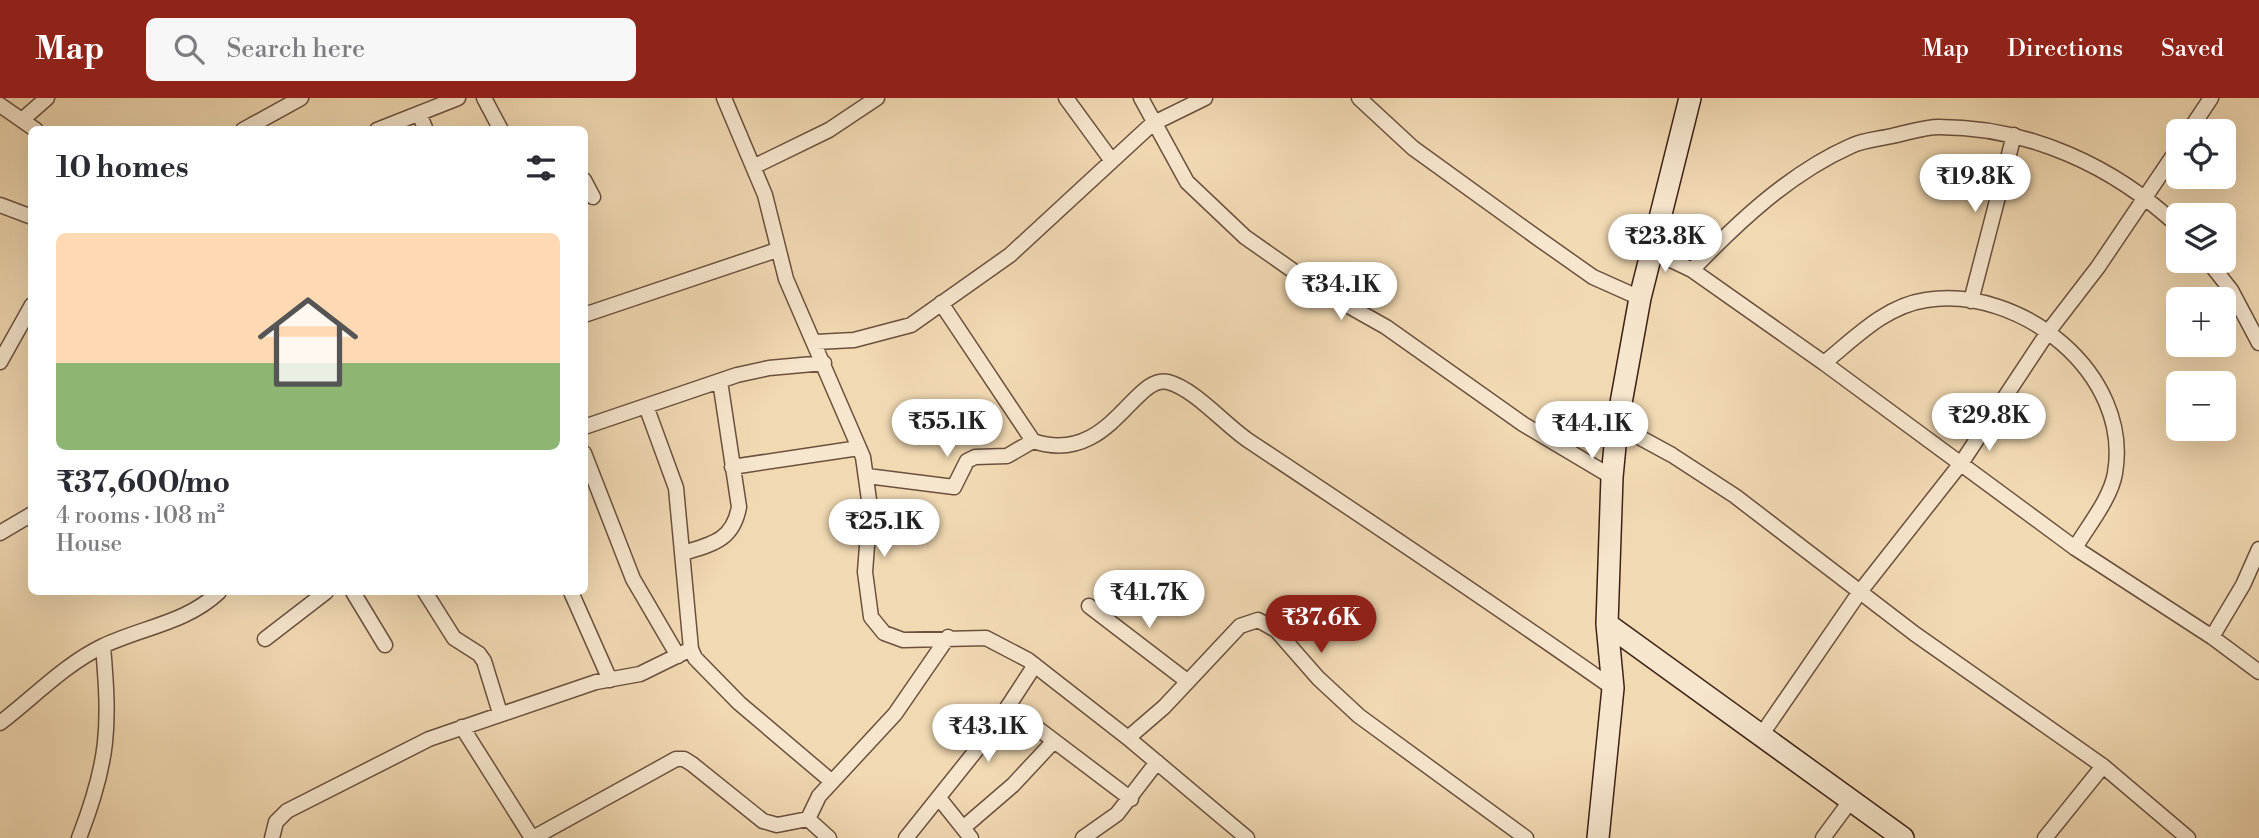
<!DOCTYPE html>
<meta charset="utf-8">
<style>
body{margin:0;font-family:"Libre Bodoni",serif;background:#f7f7f7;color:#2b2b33;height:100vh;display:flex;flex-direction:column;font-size:26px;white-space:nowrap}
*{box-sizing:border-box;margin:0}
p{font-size:23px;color:#7c7c81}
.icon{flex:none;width:38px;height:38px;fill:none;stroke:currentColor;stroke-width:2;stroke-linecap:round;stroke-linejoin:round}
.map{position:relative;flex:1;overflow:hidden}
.sheet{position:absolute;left:28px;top:28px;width:560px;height:469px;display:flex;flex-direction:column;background:#fff;border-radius:10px;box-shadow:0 7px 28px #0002}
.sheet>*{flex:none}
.fabs{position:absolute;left:2166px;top:21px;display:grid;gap:14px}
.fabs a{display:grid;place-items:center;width:70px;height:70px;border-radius:10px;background:#fff;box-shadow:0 7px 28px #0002;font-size:35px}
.price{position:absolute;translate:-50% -60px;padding:0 16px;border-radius:24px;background:#fff;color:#222;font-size:23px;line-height:46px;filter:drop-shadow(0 2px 4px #0008)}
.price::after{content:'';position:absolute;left:50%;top:42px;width:21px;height:16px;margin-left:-10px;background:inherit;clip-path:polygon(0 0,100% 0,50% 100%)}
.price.active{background:#8f2418;color:#fff}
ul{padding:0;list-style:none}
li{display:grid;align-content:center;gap:14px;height:371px;padding:0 28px}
li span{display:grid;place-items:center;height:217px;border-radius:10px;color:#555}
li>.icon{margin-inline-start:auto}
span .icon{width:126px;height:126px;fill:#fffc;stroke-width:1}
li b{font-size:30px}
h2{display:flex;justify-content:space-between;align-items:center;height:84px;padding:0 28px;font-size:30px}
header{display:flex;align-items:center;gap:42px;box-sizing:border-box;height:98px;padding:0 35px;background:#8f2418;color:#fff}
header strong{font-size:33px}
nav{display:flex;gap:38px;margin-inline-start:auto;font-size:24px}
.search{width:490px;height:63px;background:#f7f7f7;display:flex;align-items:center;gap:18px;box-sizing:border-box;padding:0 24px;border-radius:10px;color:#7c7c81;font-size:26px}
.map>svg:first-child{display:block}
</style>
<header>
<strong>Map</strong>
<div class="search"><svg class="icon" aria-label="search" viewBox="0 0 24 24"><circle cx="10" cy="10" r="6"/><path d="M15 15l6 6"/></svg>Search here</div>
<nav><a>Map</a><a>Directions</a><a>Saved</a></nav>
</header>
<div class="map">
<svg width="2259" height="740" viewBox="0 0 2259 740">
<rect width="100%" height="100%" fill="#f1d9b2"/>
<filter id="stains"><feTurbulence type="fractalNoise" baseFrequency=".00286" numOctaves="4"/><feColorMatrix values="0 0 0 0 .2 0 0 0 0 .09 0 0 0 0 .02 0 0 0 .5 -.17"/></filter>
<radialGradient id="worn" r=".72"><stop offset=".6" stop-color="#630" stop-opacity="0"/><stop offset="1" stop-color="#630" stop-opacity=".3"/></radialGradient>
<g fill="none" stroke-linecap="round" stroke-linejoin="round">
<g stroke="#6b503e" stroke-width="17">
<path id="street" d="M484,0L501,32
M724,0L765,97L786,181L863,359L870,409L865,474L871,519L884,535L903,542L986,540L1028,562L1128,640L1247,740
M1066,0L1112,63
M1141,0L1187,84L1245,139L1322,193L1386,229L1523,326L1612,379
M1359,0L1413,50L1539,141L1593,179L1640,200
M0,7L36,32
M419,16L426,32
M22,22L47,0
M243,32L301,0
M377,32L458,0
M2189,33L2211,0
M755,68L829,32L877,0
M584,82L593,99
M0,107L32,119
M1652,153L1692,172L1824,265C1855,240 1885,208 1926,202C2021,187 2132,276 2115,375C2111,400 2088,428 2075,450L2212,539L2243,487L2259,451
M2208,163L2231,192L2259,245
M1692,172C1738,124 1790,75 1851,48C1863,42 1879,41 1892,38C1907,35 1924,29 1939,29C2029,29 2114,68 2179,129
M1971,203L2014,37
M941,205L1033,343C1109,369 1134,275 1168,284C1195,291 1225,327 1249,343C1371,424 1493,506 1613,590
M584,217L777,152
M816,244L854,242L911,227L1010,157L1152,26L1205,0
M0,264L32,207
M1824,265L2075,450
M646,308L676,390L691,551L695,560L739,605L831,683
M1617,327L1672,357L1735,398L1915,536L2103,668L2188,740
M584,329L737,277L769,270L824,265
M584,355L633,481L678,558
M732,369L859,350
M867,378L954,389L967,363L975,359L1007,358L1033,343
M0,435L32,416
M683,455C713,446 733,442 739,409L720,283
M353,494L385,547
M425,494L454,540L479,556L484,563L500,615
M571,494L610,582
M1089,508L1187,583
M2212,539L2259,574
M265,541L326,494
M1008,608L1131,701
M0,625C33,600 65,566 103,548C143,529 186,525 219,494
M462,629L532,740
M1762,636L1859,495L1962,364L2048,234L2098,169L2179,49
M1128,640L1164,609L1240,528L1258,522L1276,532L1318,580L1359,618L1526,740
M939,700L971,740
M963,730L1013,687L1054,643
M79,740C109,663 110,629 103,548
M272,740L276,724L287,713L429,641L596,584L640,576L691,551
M533,740L676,661H684L692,666L763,723L777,727L808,721
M829,740L808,721L819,698L895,616L948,539
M906,740L994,630L1035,567
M1083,740L1117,716L1157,664
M1823,740L1851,702
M2045,740L2103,668"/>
</g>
<g stroke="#3e2217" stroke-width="24">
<path id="secondary" d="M1607,526L1903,740
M1598,740L1613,590L1607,526L1612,379L1617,327L1640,200L1690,0"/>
</g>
<use href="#street" stroke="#f6e6cd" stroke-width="14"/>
<use href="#secondary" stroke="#f6e6cd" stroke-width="21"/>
</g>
<rect width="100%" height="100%" filter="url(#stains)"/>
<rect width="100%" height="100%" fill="url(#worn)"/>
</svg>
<div class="fabs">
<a><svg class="icon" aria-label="locate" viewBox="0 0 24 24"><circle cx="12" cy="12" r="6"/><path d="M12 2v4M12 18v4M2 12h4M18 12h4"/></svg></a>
<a><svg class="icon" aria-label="layers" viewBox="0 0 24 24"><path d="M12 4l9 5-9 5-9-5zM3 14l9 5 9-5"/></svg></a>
<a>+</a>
<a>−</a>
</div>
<b class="price" style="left:1975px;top:116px">₹19.8K</b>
<b class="price" style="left:1665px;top:176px">₹23.8K</b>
<b class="price" style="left:1341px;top:224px">₹34.1K</b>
<b class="price" style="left:1989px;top:355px">₹29.8K</b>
<b class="price" style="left:947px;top:361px">₹55.1K</b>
<b class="price" style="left:1592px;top:363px">₹44.1K</b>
<b class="price" style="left:884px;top:461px">₹25.1K</b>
<b class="price" style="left:1149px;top:532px">₹41.7K</b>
<b class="price active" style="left:1321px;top:557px">₹37.6K</b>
<b class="price" style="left:988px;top:666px">₹43.1K</b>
<section class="sheet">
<h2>10 homes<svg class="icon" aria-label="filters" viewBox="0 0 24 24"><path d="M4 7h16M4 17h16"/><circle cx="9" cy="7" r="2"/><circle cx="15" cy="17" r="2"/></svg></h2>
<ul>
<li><span style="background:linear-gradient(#ffd9b3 60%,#8fb573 0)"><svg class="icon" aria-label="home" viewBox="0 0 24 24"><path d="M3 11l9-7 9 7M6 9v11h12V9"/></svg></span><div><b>₹37,600/mo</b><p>4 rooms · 108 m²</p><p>House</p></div></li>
</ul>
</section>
</div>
